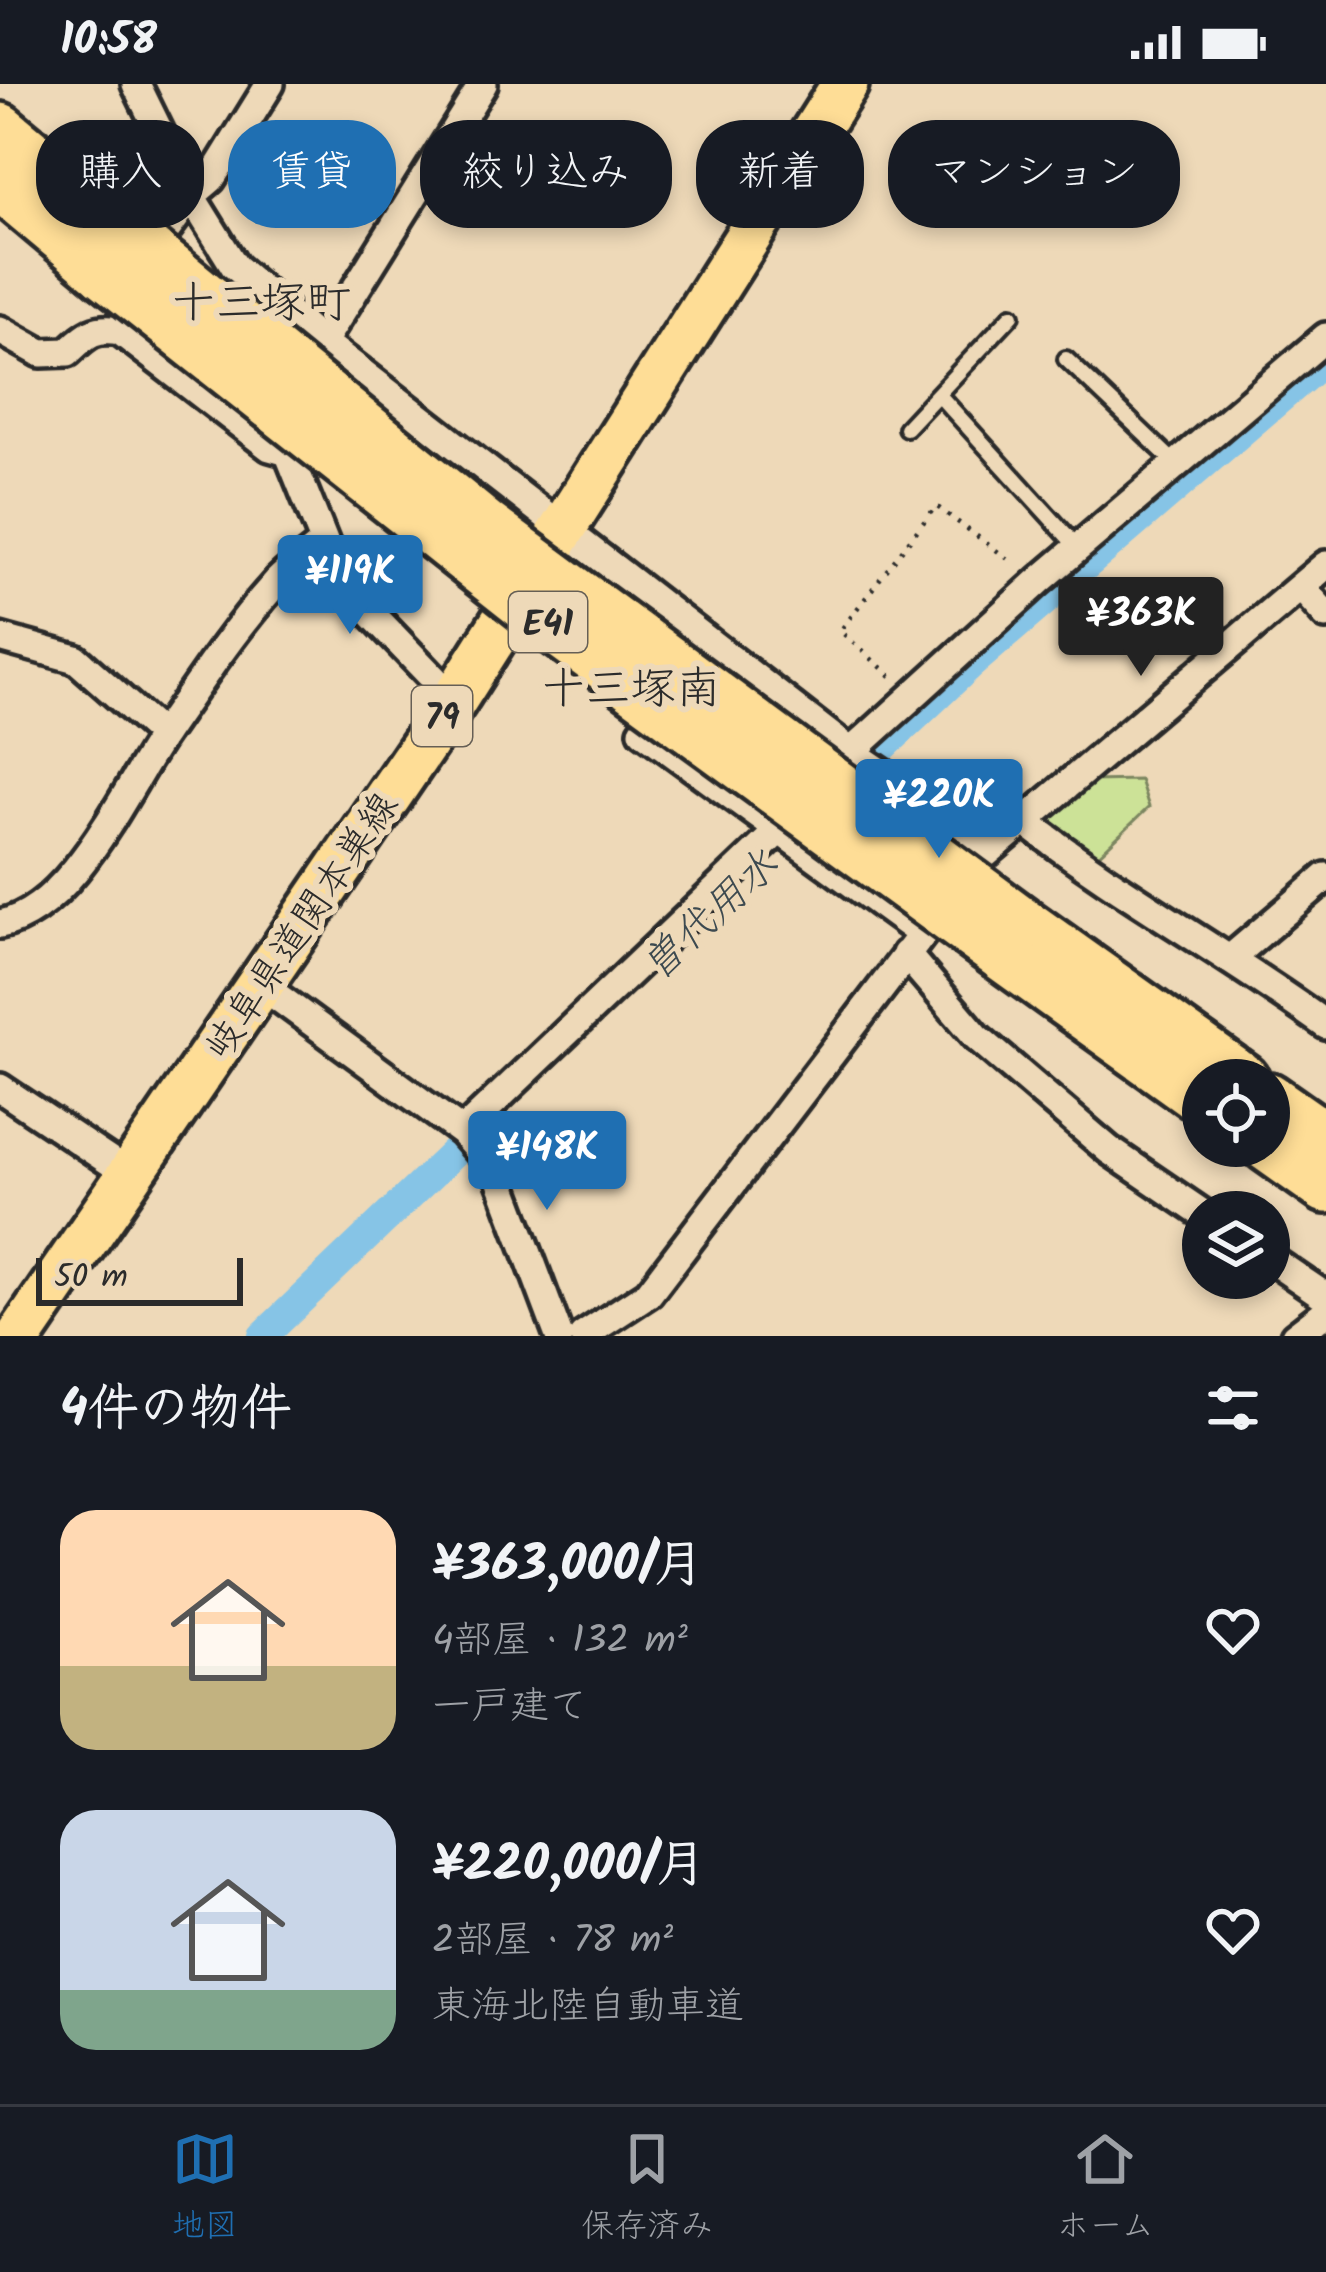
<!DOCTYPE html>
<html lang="ja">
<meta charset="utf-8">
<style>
body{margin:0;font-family:Kalam,"Klee One",sans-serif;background:#20242c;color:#f1f3f6;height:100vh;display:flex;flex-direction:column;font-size:45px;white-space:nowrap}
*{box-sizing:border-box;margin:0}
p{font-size:39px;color:#9ea1a6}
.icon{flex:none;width:66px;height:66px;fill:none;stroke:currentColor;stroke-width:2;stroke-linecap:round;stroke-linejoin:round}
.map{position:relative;height:1252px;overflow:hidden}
.panel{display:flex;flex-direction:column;background:#171b24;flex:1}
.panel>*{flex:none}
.banner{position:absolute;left:36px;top:36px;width:1254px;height:108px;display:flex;gap:24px}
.tools{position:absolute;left:1182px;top:975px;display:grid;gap:24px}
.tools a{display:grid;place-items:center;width:108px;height:108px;border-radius:50%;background:#171b24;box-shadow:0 6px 18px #0003;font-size:60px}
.scale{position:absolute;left:36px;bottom:30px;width:207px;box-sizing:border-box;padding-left:12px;border:6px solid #2b2b2b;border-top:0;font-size:33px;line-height:42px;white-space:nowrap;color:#2b2b2b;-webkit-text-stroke:9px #eed9b8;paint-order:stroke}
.price{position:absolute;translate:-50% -102px;padding:0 27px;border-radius:12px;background:#1f6fb2;color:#fff;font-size:39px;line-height:78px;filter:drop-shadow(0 3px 6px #0008)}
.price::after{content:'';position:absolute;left:50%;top:72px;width:36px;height:27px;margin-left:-18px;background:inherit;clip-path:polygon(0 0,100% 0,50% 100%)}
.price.active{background:#222;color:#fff}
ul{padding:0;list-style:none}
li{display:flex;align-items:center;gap:36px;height:300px;padding:0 60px}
li span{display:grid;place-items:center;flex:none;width:336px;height:240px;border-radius:36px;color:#555}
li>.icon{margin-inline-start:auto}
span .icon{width:144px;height:144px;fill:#fffc;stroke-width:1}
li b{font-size:51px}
h2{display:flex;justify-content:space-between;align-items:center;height:144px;padding:0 60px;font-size:51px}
.tag{padding:0 42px;border-radius:48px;background:#171b24;box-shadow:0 6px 18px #0003;font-size:42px;line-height:108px}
.tag.active{background:#1f6fb2;color:#fff}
.status{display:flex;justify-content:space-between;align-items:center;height:84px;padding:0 60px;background:#171b24;direction:ltr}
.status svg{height:33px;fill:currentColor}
.menu{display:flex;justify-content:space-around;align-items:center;height:168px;border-top:3px solid #363941;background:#171b24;font-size:33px;color:#9ea1a6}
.menu a{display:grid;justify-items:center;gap:6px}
.menu .active{color:#1f6fb2}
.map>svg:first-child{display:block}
</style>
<div class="status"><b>10:58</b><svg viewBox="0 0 49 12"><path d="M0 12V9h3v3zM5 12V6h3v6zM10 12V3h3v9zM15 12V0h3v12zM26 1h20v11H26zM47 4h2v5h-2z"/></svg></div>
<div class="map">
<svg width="1326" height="1252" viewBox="0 0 1326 1252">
<rect width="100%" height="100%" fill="#eed9b8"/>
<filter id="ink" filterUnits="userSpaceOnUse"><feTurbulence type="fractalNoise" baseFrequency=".00833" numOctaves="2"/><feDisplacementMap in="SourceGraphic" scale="24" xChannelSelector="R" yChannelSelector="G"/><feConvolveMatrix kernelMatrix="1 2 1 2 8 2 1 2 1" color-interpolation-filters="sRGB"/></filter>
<g filter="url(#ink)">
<path fill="#cce297" stroke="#7c8661" stroke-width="3" d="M1140,696L1149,723L1093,776L1048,745L1052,720L1089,697Z"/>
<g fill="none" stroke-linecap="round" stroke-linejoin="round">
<path stroke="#86c4e6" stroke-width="30" d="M849,695L970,581L1326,275
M263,1252L487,1037"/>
<g stroke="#2b2b2b" stroke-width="22">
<path id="service" d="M1066,275L1176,380
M938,310L1079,465
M906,344L1012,231"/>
</g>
<g stroke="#2b2b2b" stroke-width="36">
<path id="minor" d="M136,0L191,112L235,183L320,256L851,668L990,762
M144,177L191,112L211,95L270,0
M0,246L41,269L68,268C86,251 94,242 120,247L270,363L288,368
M314,272L483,0
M290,329L286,339L288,368L330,472L368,526L439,600
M1301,503L1326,531
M0,554L76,575L162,651
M643,647L922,850
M1023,736C1120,811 1227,869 1326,941
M982,773L1326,481
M0,840C73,826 125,705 164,649C197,601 235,544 274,501C288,485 307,473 323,459
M906,870L977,953L1109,1066L1203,1130
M1231,874L1326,793
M260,900L462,1048L498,1090L559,1252
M0,1004L112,1079
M462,1048L778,747L851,668L1039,497L1326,253
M1269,1174L1326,1213
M583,1252L649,1209L947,818
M1295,1252L1326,1228"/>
</g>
<g stroke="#2b2b2b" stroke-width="54">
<path id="primary" d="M20,1252L454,616L845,0"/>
</g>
<g stroke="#2b2b2b" stroke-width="60">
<path id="motorway" d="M0,45L138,159
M0,100L106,189
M1025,841L1243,996
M1001,870L1203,1015
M1269,1015L1326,1055
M1268,1062L1326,1103"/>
</g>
<path stroke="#2b2b2b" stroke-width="4.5" stroke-dasharray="3 9" stroke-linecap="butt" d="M891,592L840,547L936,422L1015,480"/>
<use href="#service" stroke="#eed9b8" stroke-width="14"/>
<use href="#minor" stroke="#eed9b8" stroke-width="27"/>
<use href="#primary" stroke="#fedd96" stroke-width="45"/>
<use href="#motorway" stroke="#fedd96" stroke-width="51"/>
<g stroke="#2b2b2b" stroke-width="60" stroke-linecap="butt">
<path id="motorway-bridge" d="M138,159L486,443L1025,841
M106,189L560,548L1001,870"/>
</g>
<use href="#motorway-bridge" stroke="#fedd96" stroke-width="51"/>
</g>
</g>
<g text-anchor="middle" stroke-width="12" stroke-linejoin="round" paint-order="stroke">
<g fill="#eed9b8" stroke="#665f55" stroke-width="3">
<rect x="509" y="508" width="78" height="60" rx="9"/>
<rect x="412" y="602" width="60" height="60" rx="9"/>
</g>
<g font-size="36" font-weight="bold" fill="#2b2b2b">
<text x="548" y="551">E41</text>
<text x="442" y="645">79</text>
</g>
<g font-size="39" fill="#2b2b2b" stroke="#eed9b8">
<text transform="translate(300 841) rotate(-56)" y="14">岐阜県道関本巣線</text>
</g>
<g font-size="42" font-style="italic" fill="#3d4a50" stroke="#eed9b8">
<text transform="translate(709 830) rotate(-43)" y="15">曽代用水</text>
</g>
<g font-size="45" fill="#2b2b2b" stroke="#eed9b8">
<text x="261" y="233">十三塚町</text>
<text x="631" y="619">十三塚南</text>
</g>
</g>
</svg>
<div class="tools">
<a><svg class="icon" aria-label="locate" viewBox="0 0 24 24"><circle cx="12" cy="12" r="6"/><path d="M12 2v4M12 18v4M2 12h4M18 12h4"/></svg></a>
<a><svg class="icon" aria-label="layers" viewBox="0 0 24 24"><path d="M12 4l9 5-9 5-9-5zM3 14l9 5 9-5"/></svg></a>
</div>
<div class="scale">50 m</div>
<b class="price" style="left:350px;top:553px">¥119K</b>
<b class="price active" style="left:1141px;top:595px">¥363K</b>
<b class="price" style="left:939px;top:777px">¥220K</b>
<b class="price" style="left:547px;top:1129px">¥148K</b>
<div class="banner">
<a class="tag">購入</a>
<a class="tag active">賃貸</a>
<a class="tag">絞り込み</a>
<a class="tag">新着</a>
<a class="tag">マンション</a>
</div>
</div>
<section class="panel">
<h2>4件の物件<svg class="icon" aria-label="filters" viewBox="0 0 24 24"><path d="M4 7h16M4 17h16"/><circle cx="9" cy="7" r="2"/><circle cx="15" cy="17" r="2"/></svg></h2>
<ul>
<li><span style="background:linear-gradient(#ffd9b3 65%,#c2b280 0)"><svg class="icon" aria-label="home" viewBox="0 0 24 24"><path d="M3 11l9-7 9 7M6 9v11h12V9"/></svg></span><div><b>¥363,000/月</b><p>4部屋 · 132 m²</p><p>一戸建て</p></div><svg class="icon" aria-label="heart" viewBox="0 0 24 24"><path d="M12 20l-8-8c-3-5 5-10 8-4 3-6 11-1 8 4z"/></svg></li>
<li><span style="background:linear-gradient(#c9d6e8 75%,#7fa58c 0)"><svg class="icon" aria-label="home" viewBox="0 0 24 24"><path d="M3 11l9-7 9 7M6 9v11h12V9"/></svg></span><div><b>¥220,000/月</b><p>2部屋 · 78 m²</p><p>東海北陸自動車道</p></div><svg class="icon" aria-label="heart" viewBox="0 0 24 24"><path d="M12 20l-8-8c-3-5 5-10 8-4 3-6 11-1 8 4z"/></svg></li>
</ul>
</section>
<nav class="menu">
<a class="active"><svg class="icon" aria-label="map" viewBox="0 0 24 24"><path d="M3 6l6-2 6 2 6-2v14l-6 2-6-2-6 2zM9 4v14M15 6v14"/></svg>地図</a>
<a><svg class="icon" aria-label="saved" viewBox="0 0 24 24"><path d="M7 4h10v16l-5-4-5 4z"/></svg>保存済み</a>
<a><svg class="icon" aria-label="home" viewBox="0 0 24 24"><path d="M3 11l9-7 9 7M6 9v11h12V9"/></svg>ホーム</a>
</nav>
